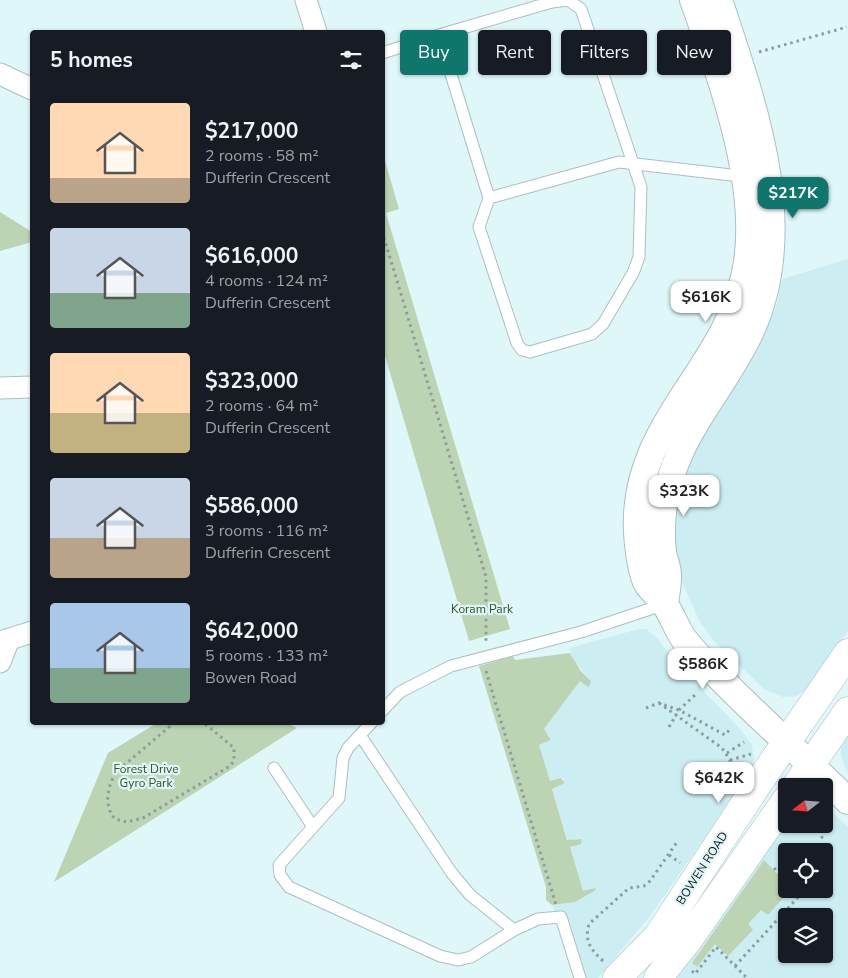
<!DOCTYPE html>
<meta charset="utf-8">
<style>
body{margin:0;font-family:"Nunito Sans",sans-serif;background:#242831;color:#f1f3f6;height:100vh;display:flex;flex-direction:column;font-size:19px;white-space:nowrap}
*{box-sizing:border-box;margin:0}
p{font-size:16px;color:#9ea1a6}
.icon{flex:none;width:28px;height:28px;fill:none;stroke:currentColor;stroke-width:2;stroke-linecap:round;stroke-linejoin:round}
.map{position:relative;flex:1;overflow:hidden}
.panel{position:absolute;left:30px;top:30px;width:355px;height:695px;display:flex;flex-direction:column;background:#171b24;border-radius:5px;box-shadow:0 1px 4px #0004}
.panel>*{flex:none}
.guide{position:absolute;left:400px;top:30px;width:372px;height:45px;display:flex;gap:10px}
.needle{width:32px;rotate:253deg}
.tools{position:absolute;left:778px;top:778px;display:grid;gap:10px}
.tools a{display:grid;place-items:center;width:55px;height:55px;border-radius:5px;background:#171b24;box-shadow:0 1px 4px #0004;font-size:25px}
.price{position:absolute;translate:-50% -42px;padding:0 11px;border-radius:10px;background:#fff;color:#222;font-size:16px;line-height:32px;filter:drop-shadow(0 1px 2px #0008)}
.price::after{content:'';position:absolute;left:50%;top:30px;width:15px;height:11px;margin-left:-8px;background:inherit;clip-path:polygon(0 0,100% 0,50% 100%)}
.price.current{background:#0f766e;color:#fff}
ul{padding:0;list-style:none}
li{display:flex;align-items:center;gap:15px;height:125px;padding:0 20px}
li span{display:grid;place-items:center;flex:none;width:140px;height:100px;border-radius:5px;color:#555}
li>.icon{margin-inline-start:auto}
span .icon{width:60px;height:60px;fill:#fffc;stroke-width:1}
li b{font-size:21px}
h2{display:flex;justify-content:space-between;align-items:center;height:60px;padding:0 20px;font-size:21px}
.pill{padding:0 18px;border-radius:5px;background:#171b24;box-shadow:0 1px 4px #0004;font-size:18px;line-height:45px}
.pill.current{background:#0f766e;color:#fff}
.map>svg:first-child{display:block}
</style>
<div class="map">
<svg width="848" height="978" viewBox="0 0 848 978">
<rect width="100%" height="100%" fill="#dff7f9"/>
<path fill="#ccedf1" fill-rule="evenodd" d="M848,259V631L810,687L796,696L783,697L764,689L713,640L699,620L677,571L673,507L698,440L745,373L761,343L777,304L782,279Z
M639,629H646L658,639L673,660L741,730L752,745L754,764L750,773L650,916L598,978H585L579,970L552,905L575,902L596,890L595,888L583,892L570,847L581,838L568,841L552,788L565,783L563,778L550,781L539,745L551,740L544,729L580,681H591L575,662L569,648Z
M848,730V773L841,756V748Z
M824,808L832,812L848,827V978H672L786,820V824H824ZM786,851H824V889H786ZM786,916H824V954H786Z"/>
<path fill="#bcd4b3" d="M385,161L399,209L386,213L510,629L469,641L383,349L382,166Z
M0,212L32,232V242L0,251Z
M570,653L580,670L591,681L590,685L588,687L580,681L544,729L551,740L539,745L550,781L561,778L565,783L552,789L567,840L582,839L581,844L570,847L583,891L595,888L596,890L575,902L552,905L546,900V887L479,666L513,656L515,660Z
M287,723L297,728L54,882L108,753L157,723Z
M764,860L786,883V889H791L768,915L761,910L748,924L753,930L728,956L715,944L697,967L692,963Z"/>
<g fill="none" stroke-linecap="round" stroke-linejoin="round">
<g stroke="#a9c0c2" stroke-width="13">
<path id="service" d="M568,0L581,9L641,187L639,257L633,273L603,324L592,334L530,352L522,350L517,343L479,227L489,198L439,35L552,2Z
M382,53L439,35
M489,198L619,162L731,175L745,174
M382,711L400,692L451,666L581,632L665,604
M372,722L360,735L451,872L470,895L514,930L538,919L561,917L580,978
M360,735L348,748L343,758L339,798L279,865L280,875L289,887L440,956L458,960L471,957L514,930
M274,768L313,827"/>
</g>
<g stroke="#a9c0c2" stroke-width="23">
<path id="minor" d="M306,0L316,32
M0,74L32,89
M0,388L32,387
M0,642L32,632
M0,662L9,639"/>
</g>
<g stroke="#a9c0c2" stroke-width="28">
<path id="tertiary" d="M693,0C721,78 761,185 746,268C727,370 631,424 637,532C638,548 640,567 646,582C650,590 659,596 664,603C672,614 676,628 684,639C697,656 713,671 728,686C767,725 809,762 848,801
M665,604C666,595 668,587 668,578C669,569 664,560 663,552C660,528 663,500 671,477C687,423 728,382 751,331C799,226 753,103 719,0"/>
</g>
<g stroke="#a9c0c2" stroke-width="29">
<path id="secondary" d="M796,786L848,711
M617,978L658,936L761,779L848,653
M658,978L691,936L786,800"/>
</g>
<path stroke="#8b9d9f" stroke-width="3" stroke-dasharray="2.5 4" stroke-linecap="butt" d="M759,52L847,27
M382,231L486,577V643
M486,671L556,905
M659,703L722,748L730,760V769L739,772
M646,708L659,703L679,710L725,735L730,729
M175,722L116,772C108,786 103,805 115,819L127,822L143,818L230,766L234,761V748L203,722
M669,727L679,710L695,695
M727,753L744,742
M730,760L751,754
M817,824L822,837L820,840
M669,855L680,863
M774,868L778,872
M603,961C591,950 584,941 589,924L629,888L644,886L650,881L677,842
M735,966L801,894
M692,971L695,974L716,947L747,978"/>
<use href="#service" stroke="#fff" stroke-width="11"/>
<use href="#minor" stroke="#fff" stroke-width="21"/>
<use href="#tertiary" stroke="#fff" stroke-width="26"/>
<use href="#secondary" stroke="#fff" stroke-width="28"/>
</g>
<g text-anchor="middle" stroke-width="4.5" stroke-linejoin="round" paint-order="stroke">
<g font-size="12" fill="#2f541f" stroke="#dff7f9">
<text x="482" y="613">Koram Park</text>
<text x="146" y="773">Forest Drive<tspan x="146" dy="14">Gyro Park</tspan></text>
</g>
<g font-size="12" fill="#101819" stroke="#dff7f9">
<text transform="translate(702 868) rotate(-57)" y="4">BOWEN ROAD</text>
</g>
</g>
</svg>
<div class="tools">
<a><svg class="needle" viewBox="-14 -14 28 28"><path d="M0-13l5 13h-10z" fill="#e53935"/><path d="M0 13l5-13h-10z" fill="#9ea1a6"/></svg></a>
<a><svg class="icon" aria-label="locate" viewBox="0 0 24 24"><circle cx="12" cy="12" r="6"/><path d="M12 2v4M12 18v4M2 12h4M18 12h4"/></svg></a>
<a><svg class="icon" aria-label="layers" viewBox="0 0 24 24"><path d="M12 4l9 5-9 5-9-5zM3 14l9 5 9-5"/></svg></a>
</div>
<b class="price current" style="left:793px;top:219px">$217K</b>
<b class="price" style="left:706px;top:323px">$616K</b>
<b class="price" style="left:684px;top:517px">$323K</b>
<b class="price" style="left:703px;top:690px">$586K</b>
<b class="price" style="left:719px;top:804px">$642K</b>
<div class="guide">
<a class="pill current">Buy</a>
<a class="pill">Rent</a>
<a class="pill">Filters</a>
<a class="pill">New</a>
</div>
<section class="panel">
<h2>5 homes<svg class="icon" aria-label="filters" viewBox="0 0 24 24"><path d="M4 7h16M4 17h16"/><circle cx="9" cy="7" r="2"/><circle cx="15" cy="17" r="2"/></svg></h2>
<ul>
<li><span style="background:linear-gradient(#ffd9b3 75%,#b9a48a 0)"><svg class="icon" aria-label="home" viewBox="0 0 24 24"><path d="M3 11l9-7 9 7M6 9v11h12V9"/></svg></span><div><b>$217,000</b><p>2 rooms · 58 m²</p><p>Dufferin Crescent</p></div></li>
<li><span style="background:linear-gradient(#c9d6e8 65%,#7fa58c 0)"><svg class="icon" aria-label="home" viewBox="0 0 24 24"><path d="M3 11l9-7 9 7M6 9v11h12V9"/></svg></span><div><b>$616,000</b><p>4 rooms · 124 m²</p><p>Dufferin Crescent</p></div></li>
<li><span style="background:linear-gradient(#ffd9b3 60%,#c2b280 0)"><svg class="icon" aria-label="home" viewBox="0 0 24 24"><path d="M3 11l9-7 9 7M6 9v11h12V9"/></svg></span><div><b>$323,000</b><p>2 rooms · 64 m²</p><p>Dufferin Crescent</p></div></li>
<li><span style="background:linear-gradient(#c9d6e8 60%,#b9a48a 0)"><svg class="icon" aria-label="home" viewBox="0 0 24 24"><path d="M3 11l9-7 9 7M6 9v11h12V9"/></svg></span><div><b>$586,000</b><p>3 rooms · 116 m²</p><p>Dufferin Crescent</p></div></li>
<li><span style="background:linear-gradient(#a9c7e8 65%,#7fa58c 0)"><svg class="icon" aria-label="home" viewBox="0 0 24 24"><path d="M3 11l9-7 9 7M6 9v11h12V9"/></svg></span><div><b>$642,000</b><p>5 rooms · 133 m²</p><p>Bowen Road</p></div></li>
</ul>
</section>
</div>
